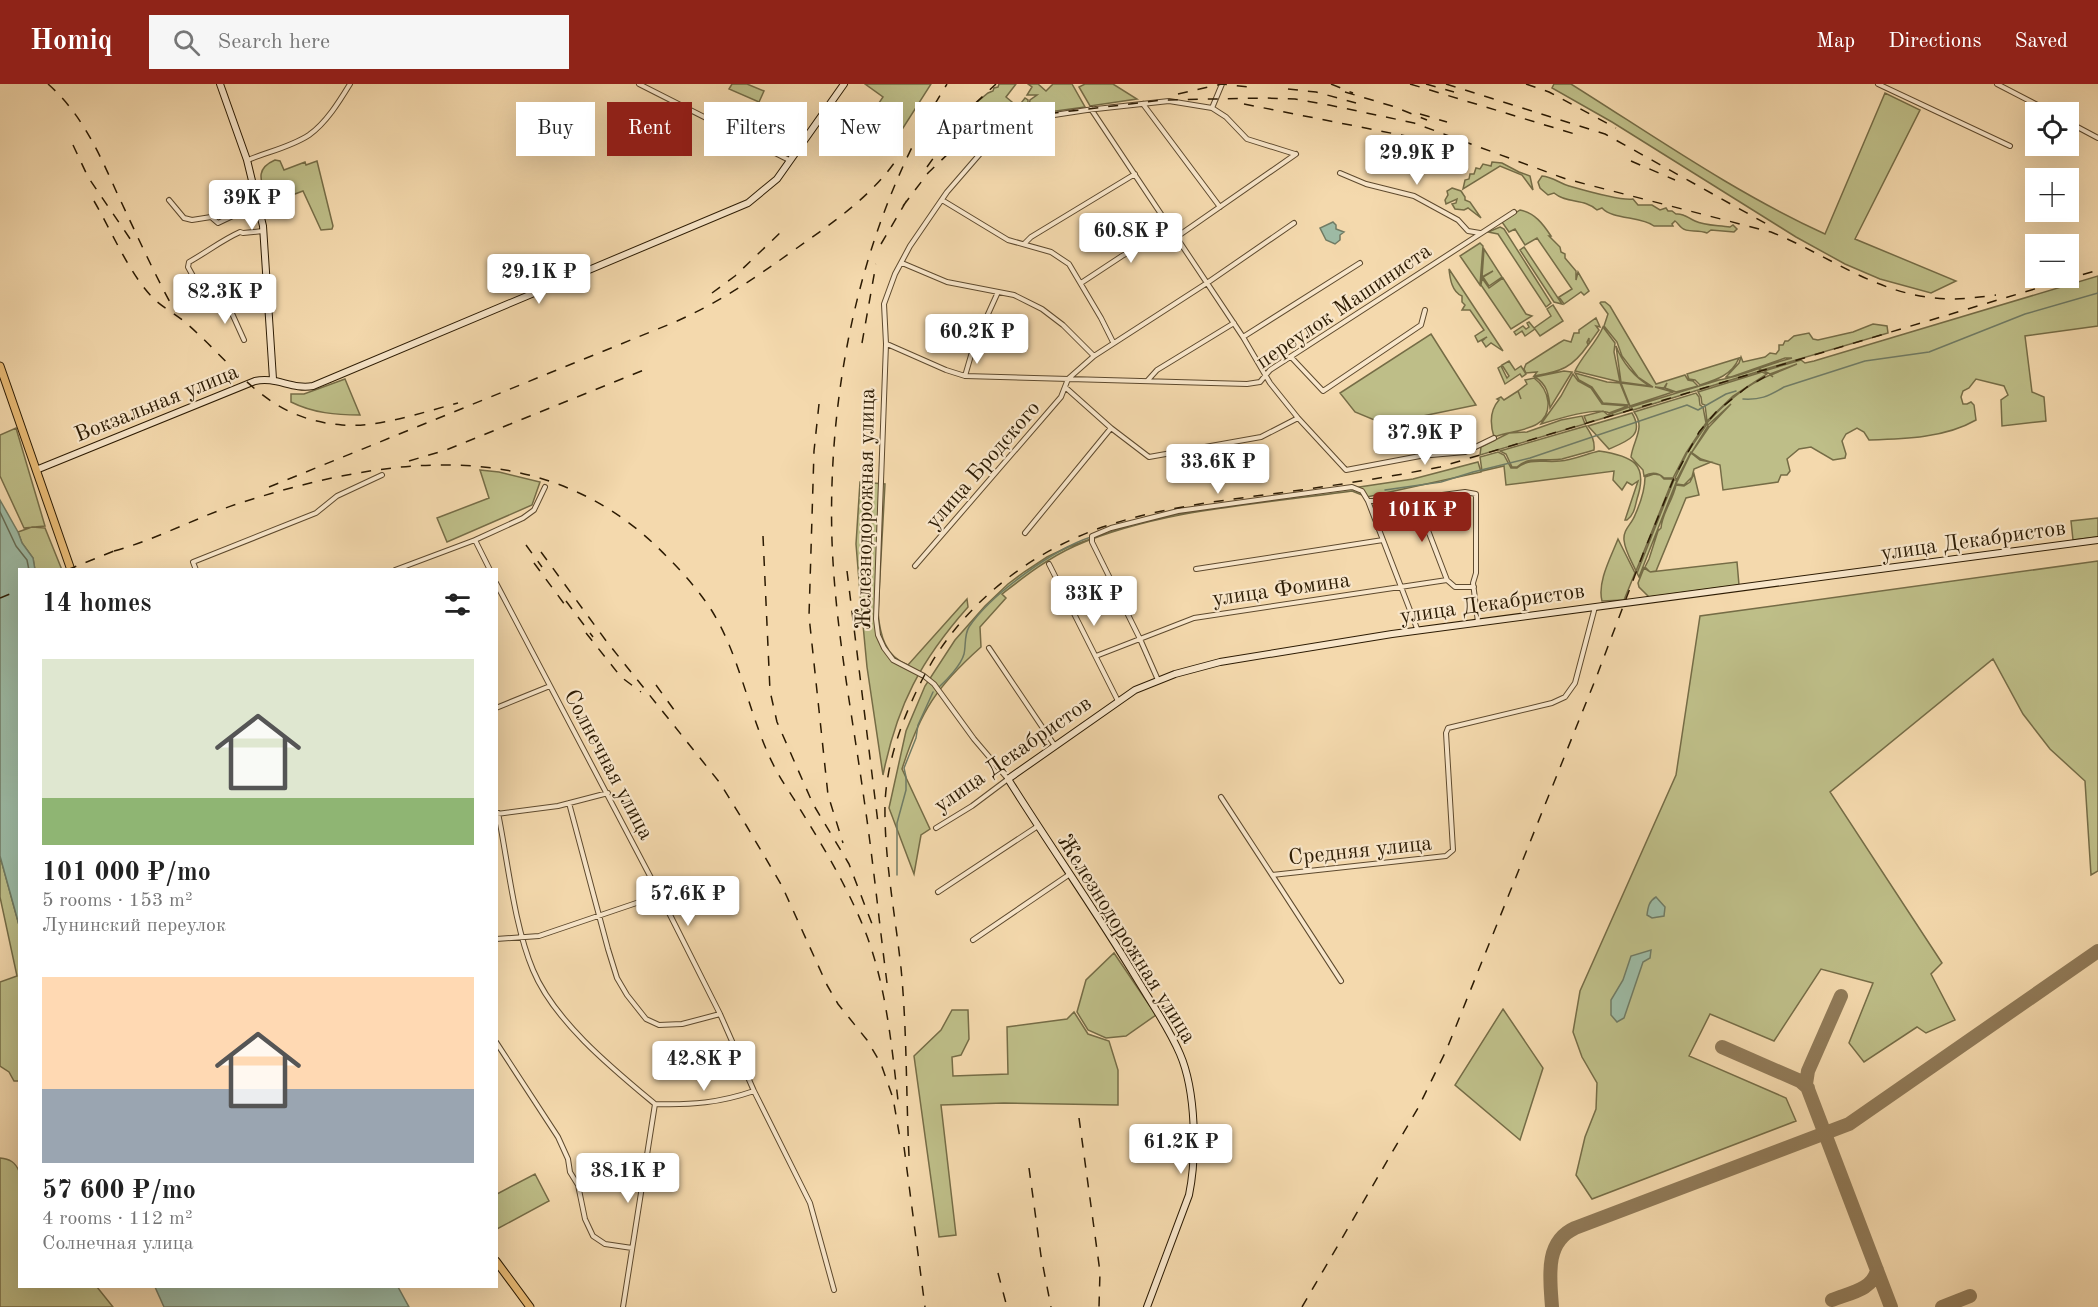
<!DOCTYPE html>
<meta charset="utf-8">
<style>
body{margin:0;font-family:"Old Standard TT",serif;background:#f6f6f6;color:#222;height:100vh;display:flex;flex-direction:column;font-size:22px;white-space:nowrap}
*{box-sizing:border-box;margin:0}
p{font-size:20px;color:#767676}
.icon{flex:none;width:33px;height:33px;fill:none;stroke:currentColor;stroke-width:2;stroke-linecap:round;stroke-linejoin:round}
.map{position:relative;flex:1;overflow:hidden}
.side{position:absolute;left:18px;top:484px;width:480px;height:720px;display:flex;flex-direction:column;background:#fff;border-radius:0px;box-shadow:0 6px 24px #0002}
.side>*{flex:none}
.banner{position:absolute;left:516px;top:18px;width:570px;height:54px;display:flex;gap:12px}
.buttons{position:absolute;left:2025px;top:18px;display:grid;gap:12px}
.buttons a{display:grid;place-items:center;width:54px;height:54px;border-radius:0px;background:#fff;box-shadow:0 6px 24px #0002;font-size:30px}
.price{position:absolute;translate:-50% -51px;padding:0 14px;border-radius:6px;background:#fff;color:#222;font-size:20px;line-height:39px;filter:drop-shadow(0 2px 3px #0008)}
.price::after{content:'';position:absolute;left:50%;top:36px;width:18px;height:14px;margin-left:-9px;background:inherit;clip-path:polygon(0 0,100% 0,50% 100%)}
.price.on{background:#8f2418;color:#fff}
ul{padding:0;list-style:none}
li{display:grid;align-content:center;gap:12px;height:318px;padding:0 24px}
li span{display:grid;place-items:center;height:186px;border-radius:0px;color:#555}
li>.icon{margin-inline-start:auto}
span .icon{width:108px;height:108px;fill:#fffc;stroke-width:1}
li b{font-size:26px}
h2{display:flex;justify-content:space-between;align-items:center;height:72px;padding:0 24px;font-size:26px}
.tag{padding:0 21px;border-radius:0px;background:#fff;box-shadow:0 6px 24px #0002;font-size:21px;line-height:54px}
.tag.on{background:#8f2418;color:#fff}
header{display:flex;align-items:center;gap:36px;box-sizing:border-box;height:84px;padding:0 30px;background:#8f2418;color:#fff}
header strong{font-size:28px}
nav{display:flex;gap:33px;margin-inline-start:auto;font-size:21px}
.search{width:420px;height:54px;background:#f6f6f6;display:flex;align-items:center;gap:15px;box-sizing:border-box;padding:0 21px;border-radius:0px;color:#767676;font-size:22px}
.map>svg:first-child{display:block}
</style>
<header>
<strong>Homiq</strong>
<div class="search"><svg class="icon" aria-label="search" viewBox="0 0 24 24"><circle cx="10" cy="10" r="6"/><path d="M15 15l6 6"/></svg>Search here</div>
<nav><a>Map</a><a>Directions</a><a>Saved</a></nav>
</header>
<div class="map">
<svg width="2098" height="1223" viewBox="0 0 2098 1223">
<rect width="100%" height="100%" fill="#f4d9ad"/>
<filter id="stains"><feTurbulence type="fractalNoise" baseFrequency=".00333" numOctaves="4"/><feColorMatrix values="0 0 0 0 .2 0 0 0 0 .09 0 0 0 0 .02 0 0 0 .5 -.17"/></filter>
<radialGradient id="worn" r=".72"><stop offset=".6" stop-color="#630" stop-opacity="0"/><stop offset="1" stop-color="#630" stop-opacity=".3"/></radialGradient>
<path fill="#bebe88" stroke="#756c46" stroke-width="1.5" d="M732,0H747L764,7L759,18L729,5Z
M865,0H931L896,55L885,62L861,46L883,13Z
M999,0H1016L1006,13L1018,23L1025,14L1028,16V22L1029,23L1030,16L1037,11H1027L1032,3L1028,0H1038L1046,7L1053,0H1072L1085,23L1013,33L994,40L989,38L988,30L977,18L988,9L993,7L994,4L998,3Z
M1085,0H1113L1137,15L1090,22L1079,3Z
M1554,0H1571C1654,52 1735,109 1825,150L1885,9L1920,26L1855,155L1956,197L1931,209L1880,195L1845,180L1796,153L1612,38L1552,4Z
M275,76L280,77L284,86L305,78L306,81L317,77L333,142L332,145L321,146L303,107L268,120C263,100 252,86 275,76Z
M1492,78L1502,79L1519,88L1530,92L1533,106L1522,91L1500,82L1463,105L1465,96L1469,95L1470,90H1474L1476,84L1480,85L1483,80L1491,82Z
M1542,92C1553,93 1559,99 1569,102C1583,106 1620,117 1633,115L1638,121H1652L1660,126L1666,124L1668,127H1672L1676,130C1684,129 1688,134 1695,137C1705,142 1719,141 1730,143L1733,141L1737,145L1734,148L1711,146L1707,149C1698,145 1687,149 1682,144C1679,142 1678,139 1675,137L1672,140L1673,142H1654C1641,132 1613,136 1602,124L1597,126C1584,114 1567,120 1554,109L1548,111L1540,104L1538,98Z
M1452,104L1461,107L1465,113V116L1470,118L1481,134L1468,124L1464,126L1455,125L1452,120L1456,119L1457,115L1446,120L1445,116L1448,111L1447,107Z
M1520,126C1535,129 1543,140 1551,152H1549L1560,163L1561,168L1565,170V174L1576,187V196L1578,188L1589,207L1584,211L1581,208L1564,220L1559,213L1572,205L1537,154L1525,161L1515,145L1509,148L1502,138Z
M1500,143L1504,145L1551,219L1546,223L1498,150L1488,148Z
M1480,159L1483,162L1480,201L1460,172Z
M1524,163L1562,220L1554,218L1520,166Z
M1484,165L1502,193L1489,202L1483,193L1493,187L1482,193Z
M1449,185L1503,267L1491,259L1486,263L1482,257L1487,253L1478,258L1475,252L1484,246L1470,226H1462L1465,221L1462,218V212C1452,208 1450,195 1449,185Z
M2098,192V242L2025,252L2032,308L2044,313L2046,337L2002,342L2001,316L2008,311L2004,302L1976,295L1969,304L1963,307L1961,313L1963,320H1967L1971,318L1974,321L1976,336C1945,354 1904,355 1869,356L1864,348L1857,344L1846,350L1842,357L1846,370L1845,374L1833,376L1811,363L1799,365L1787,375L1790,387L1787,391H1781L1778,398L1723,406L1720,381L1701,375L1691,368L1677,395L1675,394L1687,369L1707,340L1708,342L1692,368L1709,343L1731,320L1708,341L1707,339C1724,320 1746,301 1770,291L1773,293L1771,291L1797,280L1770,290L1764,287L1801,276L1805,279L1814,277Z
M1482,194L1489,204L1503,194L1526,230L1532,232L1511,245L1481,201Z
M1601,218H1605L1610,222L1656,300L1685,291L1688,296L1693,297L1698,302L1676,308L1665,304L1667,299L1664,304L1655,303L1673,308L1630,322L1621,299L1653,303L1638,293L1622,272L1617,258L1604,242L1608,230L1600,219Z
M1553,221L1563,237L1540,252L1535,245L1525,252L1522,247L1516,251L1514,248L1523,242L1526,245L1529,243L1527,239L1529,238L1534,244L1551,232L1547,225Z
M1596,234L1600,243L1596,242L1599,246L1589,260V254L1587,258L1588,261C1573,283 1561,288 1534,292L1537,288L1526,289L1524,285L1526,280L1559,259L1564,256L1571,258L1574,249H1579V246Z
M1873,240L1887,242L1888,249L1762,286L1759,285L1760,287L1633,326L1631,323L1719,296C1745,292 1767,280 1792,274H1785L1731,293H1726L1739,279L1741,273L1743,278L1765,273L1770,269L1776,270L1779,266V261H1783L1785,257H1788L1794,252L1809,249L1813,255L1818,256L1853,248Z
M1603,243L1615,259L1614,268L1620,298L1575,287C1582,272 1597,258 1603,243Z
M1431,250L1476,321L1384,340L1355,328L1340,309Z
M1616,262C1622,278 1635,294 1650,302L1621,298Z
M1739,274C1732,291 1716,296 1700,301L1695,296L1689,295L1687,290Z
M1509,277L1515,286L1521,282L1526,290L1522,293L1520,290L1505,300L1498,284L1501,282L1507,294L1509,292L1502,281Z
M1564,287L1572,288L1550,324C1549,311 1547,300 1535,293Z
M1762,288L1767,290L1733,312L1707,337L1705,321L1702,320L1701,313L1698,308Z
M1575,289L1607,298L1620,299L1629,321L1603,319L1592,303L1579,296Z
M1573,290L1578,297L1591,304L1602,320L1628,322L1609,329C1598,322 1554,336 1541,340L1561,312Z
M1534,294C1542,300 1547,308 1548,318C1550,348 1514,345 1494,353C1490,340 1490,326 1499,316L1497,315L1501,313L1504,316L1518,307L1521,315L1518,307L1527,300L1525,296Z
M345,295L360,331C336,331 313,329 291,318V310H304Z
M1696,309L1699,313L1700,321L1703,323L1706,339L1686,369L1673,394H1664C1658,388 1651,388 1644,392L1643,386L1631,373C1633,356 1646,344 1634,328Z
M1629,323L1631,326L1587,339L1584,332L1603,327L1608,331Z
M1632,329C1645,351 1628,357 1609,365L1588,342Z
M1582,332L1585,340L1480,371L1481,363L1509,349L1527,348L1561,336Z
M1586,342C1591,350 1595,356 1594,366C1584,369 1573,372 1562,375C1547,378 1530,371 1517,383H1512L1506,370L1500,367Z
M16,344L45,442L24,444L0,392V351Z
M1599,367C1632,372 1649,379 1637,415C1635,423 1634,431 1627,436H1625L1638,397L1632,401L1627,398L1622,406L1613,396L1614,387L1506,401L1504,382L1482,387L1480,373L1498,368L1504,371L1511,384H1517C1530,373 1545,379 1560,377C1573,376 1586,370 1599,367Z
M1691,369L1700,376L1711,378L1694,385L1692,393L1684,401L1676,400Z
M1478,378L1481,388L1367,413L1352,407C1260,420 1161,425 1075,462C1048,474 1024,493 1002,510L1006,514L980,543L981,563C936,603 920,628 902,685L930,745L921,751L914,790L889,724L906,647L925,602L955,556L985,522L1008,500L1024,488L1047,473L1068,463L1133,440L1177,430L1413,395Z
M480,386L499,388L540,398L532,421L447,458L437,434L489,414Z
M1654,390L1660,391L1664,395H1673L1636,487C1632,478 1625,467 1624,456C1623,445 1632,440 1635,431C1640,420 1645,405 1645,393Z
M1694,390L1699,411L1686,414L1656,487L1650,488L1737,478L1739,501L1649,513L1639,503L1638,499L1644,484L1650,488L1645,483L1649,475L1658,447L1661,444C1662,429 1673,416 1676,401L1684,402L1690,398Z
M1674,396H1677L1639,493L1637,489Z
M860,398L885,400L878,529C880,550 885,573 908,581L967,515L968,523C921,576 897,621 883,691L867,583L860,509L856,460Z
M2098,434V453L2073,456L2071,437Z
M32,443L45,444L62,486H35L33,474L22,459L18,448Z
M1618,455L1635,489L1624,516L1602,517C1597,498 1611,473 1618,455Z
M2098,477V787L2091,791L2085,697L2050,665L2023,630L1993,575L1830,708L1942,879L1931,890L1955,936L1926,949L1917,943L1864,978L1849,959L1873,899L1821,885L1774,957L1710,930L1689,972L1786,1014L1796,1037L1592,1115L1576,1091L1585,1053L1596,1025L1597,999L1582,973L1573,948L1580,907L1676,691L1700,532Z
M0,772L19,841V997H14L9,988L0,982V898L17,892L0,813Z
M1114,869L1156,931L1126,952L1106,954L1088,946L1077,928L1086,896Z
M1503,925L1543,984L1520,1056L1455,1001Z
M952,926H968L969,955L961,971L952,973L953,992L1008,990L1007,943L1067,935L1074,928L1088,950L1109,957L1118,986V1021L1004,1019L941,1021L956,1151L939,1153L914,972L941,946Z
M0,1074C10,1075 15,1078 19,1087L20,1203H97L113,1223H0Z
M535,1090L549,1117L497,1145V1110Z"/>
<path fill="#9dbba5" stroke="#707b64" stroke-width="1.5" d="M1333,138L1336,141V145L1344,148L1340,151V156L1335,160L1326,156L1320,144Z
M0,416L18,448L22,459L33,474L35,486H20L19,841L0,772Z
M1656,813L1665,823L1664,832L1652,834L1647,831C1648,823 1649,817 1656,813Z
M1651,866L1650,874L1643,878L1624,934L1617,938L1611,931V916L1623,896L1631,872Z
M155,1203H398L409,1223H164Z"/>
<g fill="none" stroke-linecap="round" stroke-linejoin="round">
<path stroke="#646b54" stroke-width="1.5" d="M0,428L16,462L27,476L29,486"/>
<path stroke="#707b64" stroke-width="1.5" d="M1743,315C1760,316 1767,313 1784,303L1865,277L1929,268L2025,230L2098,209
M1385,406L1441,398L1473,388L1530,374L1687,321L1698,326L1726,310L1736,307
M939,603C947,596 961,581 964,570C966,562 964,551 969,543C991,510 1054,465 1091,453
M897,791V739L906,706V693L904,684L916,654L918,641L933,608"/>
<path stroke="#907a58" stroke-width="14" d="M1841,912L1808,987L1806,1000L1891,1223
M1722,963L1800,997L1808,1004
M1832,1216C1849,1209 1873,1206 1877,1186
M1552,1223C1550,1194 1544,1158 1575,1144L1849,1040L2098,867
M1942,1223L1970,1212"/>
<g stroke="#5e4a2e" stroke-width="6">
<path id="street" d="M639,0L789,76
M1878,0L2010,62
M1997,0L2051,28
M1143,20L1220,123
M1212,24L1226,33L1247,55L1295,70
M1091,25L1243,253L1270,299L1298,334L1346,386L1420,372L1465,368L1494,354
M2068,38L2098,54
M248,76C267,68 291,63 309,51C326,39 339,18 350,0
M1340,89L1366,100L1414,112L1458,136L1468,147L1480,149
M227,109L228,122L233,132
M169,116L184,134L192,136L211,133L218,139L258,120
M942,116L1008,156L1051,168L1069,180L1101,234L1113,258
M1178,152L1296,70
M1024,160L1031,153L1135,90
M902,179L947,198L1014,211L1042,225L1063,241L1094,272
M1081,199L1122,172L1172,144
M239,201L210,223L188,183L189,178C207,168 222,156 240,148L243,149L263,147
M219,216L230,225L244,256
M1243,253L1360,179
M887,260L946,286L965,292L1247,300L1260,298L1270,286L1514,128
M1291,273L1323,307L1421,241L1425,226
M965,292L974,261L998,208
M1148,296L1157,286L1234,239
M1065,303L1111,344
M1416,415L1447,496L1455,503H1474
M1368,417H1397L1465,408L1476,410V489L1473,499L1478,538
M1025,449L1111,344L1149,373L1261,353L1298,334
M475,456L490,486
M1049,480L1118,617
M915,482L1061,313L1068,295L1094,272L1207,199L1294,139
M1196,485L1383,456
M196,486L193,478L316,429L337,412L382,391
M395,486L475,456L523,434L534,426L545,403
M496,499L660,811L720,930L754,1007L810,1119L834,1206
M989,564L1055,662
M1096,572L1194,534L1447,496
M1158,596L1140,555L1092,458V452L1111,444L1178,427L1352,403L1362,407L1368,417L1418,547
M496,624L550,602
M1221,713L1272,791
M569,719L608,865L617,894L627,911L646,935L659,941L682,940L720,930
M498,729C508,778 514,841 533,886C554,937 613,985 655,1020
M497,730L558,722L608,709
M936,744L972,722L1008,695L974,655L934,600L924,592L893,576L884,564L878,551L876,535L886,260L884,220L895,190L910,162L947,108L979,71L995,48L1003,47L1041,33L1087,26L1169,17L1212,24L1222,0
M938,808L1038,742
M496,855L539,852L660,811
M973,856L1070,790
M1341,897L1272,791L1446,772L1453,766L1446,649L1448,644L1552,619L1565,613L1575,599L1595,523
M496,958L558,1053L568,1075L570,1088L578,1101L585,1135L593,1152L605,1160L632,1164
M655,1020C692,1021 719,1019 754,1007
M623,1223L655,1020"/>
</g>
<g stroke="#2c1b03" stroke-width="8">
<path id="secondary" d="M220,0L247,76L263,142L273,295
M36,386L255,297C276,292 292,306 313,302L748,119L777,95L844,0
M1147,1223L1189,1111C1197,1072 1196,1007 1180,970C1169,944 1152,920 1137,895C1096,827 1050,762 1008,695L1135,606L1175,590L1220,578L1392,550L2098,456"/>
</g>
<g stroke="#2c1b03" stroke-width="9">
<path id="primary" d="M0,282L71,486
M496,1177L530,1223"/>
</g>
<use href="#street" stroke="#f8e6ca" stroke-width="4"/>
<use href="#secondary" stroke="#f8e6ca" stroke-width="6"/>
<use href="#primary" stroke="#eabc76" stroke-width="7"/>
<path stroke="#2c1b03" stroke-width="1.5" stroke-dasharray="10 10" stroke-linecap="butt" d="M48,0C82,30 99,69 117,109C135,147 152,185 172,222
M1331,0L1353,9
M1410,0L1578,51
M1426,0L1454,8
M1446,0L1605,50L1772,143
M1526,0L1549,8L1616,44
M1288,5L1316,8L1356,19
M1345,8L1392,22L1427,36
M1178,10L1222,0L1249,3
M1244,20L1431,57
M1420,30L1447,38
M73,61L88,93L135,162
M1631,77L1675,96
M927,83L966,28L996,0
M94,117C111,146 130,191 153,214C163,224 176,230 186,239C238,284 265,335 342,341C379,344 423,328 458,319
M903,122L928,89L950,68L988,42L1013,34L1163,16L1265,14L1295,15L1329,21L1414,39L1566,95L1771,148C1824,169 1869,205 1927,213C1950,217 1973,214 1996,211
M881,160L907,116
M712,209L735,192L782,147
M862,259L876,180
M819,320L814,367L809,532L828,711L843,759
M409,377L446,366L644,286
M269,403L675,238C722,217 755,194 797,164C835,137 875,110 901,69
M763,452L770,607L777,638L813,720L849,780L872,840
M526,461L542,483
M114,467C158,455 199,432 243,418C383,374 535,350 653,459C675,480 696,502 712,527C742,576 749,634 775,684C782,698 792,711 800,725C824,764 848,804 865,847C887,903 892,966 899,1025
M541,468L607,558L720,699L746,741L782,802L827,901L838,920L867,956L881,980L893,1014L901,1060
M534,479L568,525
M67,486L119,465
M847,487L878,739
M0,514L20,506
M566,517L593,553
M586,549L621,593L641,608
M656,601L677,630
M887,899C879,837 873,776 864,715C852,629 835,543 832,457C827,300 863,134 947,0
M1079,1034L1100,1188L1099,1223
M904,1063L925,1223
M909,1072C906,1009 907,946 901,884C895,829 884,774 885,719C887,676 903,633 922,596C960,521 1032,465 1112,440C1168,422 1228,416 1286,408C1338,401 1389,393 1440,383L2098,186
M1029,1084L1041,1172L1051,1223
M998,1189L1007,1223
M1302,1223L1418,1024L1446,967L1596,594L1643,470L1674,394L1699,348L1716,328L1747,303L1768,291"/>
</g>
<g text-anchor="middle" stroke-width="4.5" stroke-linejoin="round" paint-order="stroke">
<g font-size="22" fill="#2c1b03" stroke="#f8e6ca">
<text transform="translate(1343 221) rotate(-34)" y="8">переулок Машиниста</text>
<text transform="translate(156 318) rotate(-22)" y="8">Вокзальная улица</text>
<text transform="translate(982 380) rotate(-49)" y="8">улица Бродского</text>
<text transform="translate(864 425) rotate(-89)" y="8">Железнодорожная улица</text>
<text transform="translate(1973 455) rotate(-8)" y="8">улица Декабристов</text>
<text transform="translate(1281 504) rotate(-8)" y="8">улица Фомина</text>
<text transform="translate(1492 518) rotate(-8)" y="8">улица Декабристов</text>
<text transform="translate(1012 669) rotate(-35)" y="8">улица Декабристов</text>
<text transform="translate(610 680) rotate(62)" y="8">Солнечная улица</text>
<text transform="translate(1360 765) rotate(-6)" y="8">Средняя улица</text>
<text transform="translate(1128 854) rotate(58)" y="8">Железнодорожная улица</text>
</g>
</g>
<rect width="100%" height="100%" filter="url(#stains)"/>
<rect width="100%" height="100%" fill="url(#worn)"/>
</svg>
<div class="buttons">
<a><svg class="icon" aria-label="locate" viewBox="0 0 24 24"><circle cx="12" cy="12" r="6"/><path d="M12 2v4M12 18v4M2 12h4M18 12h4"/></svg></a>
<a>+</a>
<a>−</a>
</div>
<b class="price" style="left:1417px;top:102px">29.9K ₽</b>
<b class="price" style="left:252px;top:147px">39K ₽</b>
<b class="price" style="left:1131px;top:180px">60.8K ₽</b>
<b class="price" style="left:539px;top:221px">29.1K ₽</b>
<b class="price" style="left:225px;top:241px">82.3K ₽</b>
<b class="price" style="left:977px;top:281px">60.2K ₽</b>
<b class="price" style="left:1425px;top:382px">37.9K ₽</b>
<b class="price" style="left:1218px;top:411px">33.6K ₽</b>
<b class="price on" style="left:1422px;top:459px">101K ₽</b>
<b class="price" style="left:1094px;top:543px">33K ₽</b>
<b class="price" style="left:688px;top:843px">57.6K ₽</b>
<b class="price" style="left:704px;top:1008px">42.8K ₽</b>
<b class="price" style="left:1181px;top:1091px">61.2K ₽</b>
<b class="price" style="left:628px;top:1120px">38.1K ₽</b>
<div class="banner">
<a class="tag">Buy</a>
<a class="tag on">Rent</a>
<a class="tag">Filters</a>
<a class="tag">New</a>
<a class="tag">Apartment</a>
</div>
<section class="side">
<h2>14 homes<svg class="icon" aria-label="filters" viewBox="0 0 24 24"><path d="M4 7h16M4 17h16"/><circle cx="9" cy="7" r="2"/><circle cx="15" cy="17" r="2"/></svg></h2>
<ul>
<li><span style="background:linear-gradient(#dfe7d0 75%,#8fb573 0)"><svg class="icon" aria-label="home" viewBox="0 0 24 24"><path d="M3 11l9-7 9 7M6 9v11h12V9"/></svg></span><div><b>101 000 ₽/mo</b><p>5 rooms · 153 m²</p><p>Лунинский переулок</p></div></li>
<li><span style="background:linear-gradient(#ffd9b3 60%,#9aa5b1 0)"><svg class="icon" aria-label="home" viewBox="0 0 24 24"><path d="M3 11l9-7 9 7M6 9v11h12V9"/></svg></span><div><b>57 600 ₽/mo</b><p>4 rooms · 112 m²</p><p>Солнечная улица</p></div></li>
</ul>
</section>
</div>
